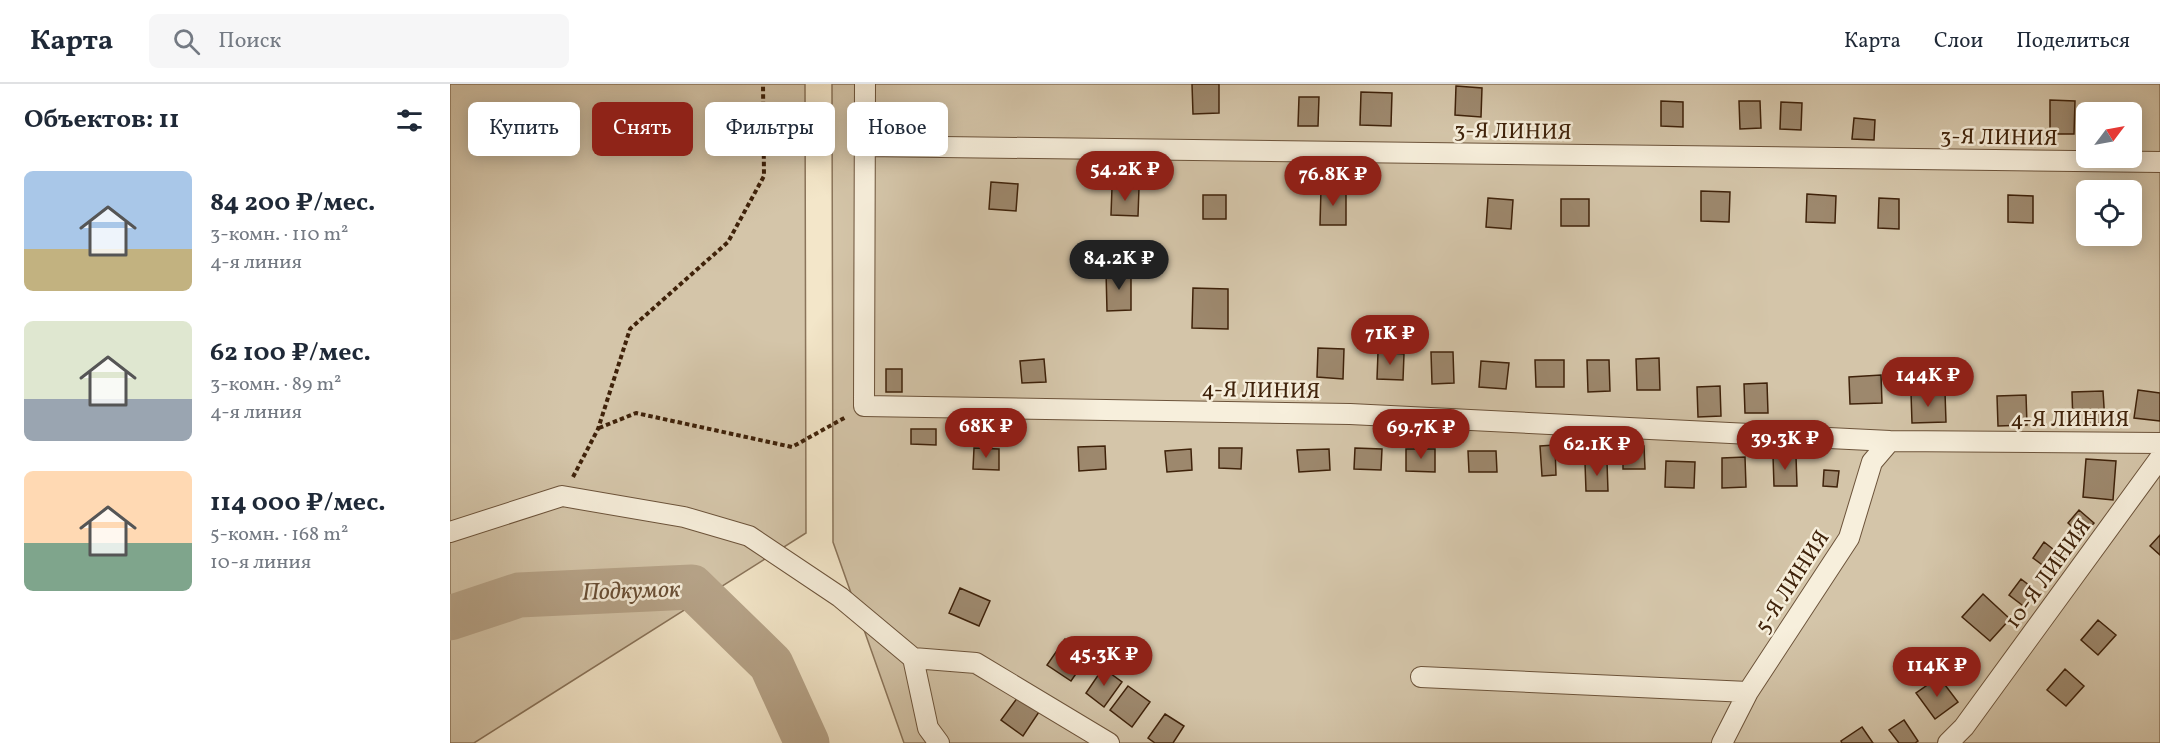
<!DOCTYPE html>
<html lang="ru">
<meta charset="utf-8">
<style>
body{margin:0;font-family:Vollkorn,serif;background:#f6f6f7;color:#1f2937;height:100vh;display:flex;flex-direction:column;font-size:22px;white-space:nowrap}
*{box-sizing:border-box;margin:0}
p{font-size:20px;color:#747a83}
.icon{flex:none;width:33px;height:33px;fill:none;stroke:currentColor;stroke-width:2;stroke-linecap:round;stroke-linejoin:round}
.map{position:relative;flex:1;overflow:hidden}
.drawer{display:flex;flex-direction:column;background:#fff;width:450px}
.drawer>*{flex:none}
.hud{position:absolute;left:18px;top:18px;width:570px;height:54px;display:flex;gap:12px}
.needle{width:39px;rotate:58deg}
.fabs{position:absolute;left:1626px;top:18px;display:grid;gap:12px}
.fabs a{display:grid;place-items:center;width:66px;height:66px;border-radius:9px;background:#fff;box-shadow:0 3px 15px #0003;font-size:30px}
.price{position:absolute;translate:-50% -51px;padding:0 14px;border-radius:21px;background:#8f2418;color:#fff;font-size:20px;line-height:39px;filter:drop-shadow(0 2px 3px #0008)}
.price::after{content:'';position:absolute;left:50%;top:36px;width:18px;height:14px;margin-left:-9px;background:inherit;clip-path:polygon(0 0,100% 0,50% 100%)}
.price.current{background:#222;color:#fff}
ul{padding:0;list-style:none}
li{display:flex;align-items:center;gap:18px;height:150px;padding:0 24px}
li span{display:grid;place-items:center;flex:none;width:168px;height:120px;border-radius:9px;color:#555}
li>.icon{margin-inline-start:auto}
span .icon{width:72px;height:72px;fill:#fffc;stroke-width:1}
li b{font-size:26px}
h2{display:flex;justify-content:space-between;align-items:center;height:72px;padding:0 24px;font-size:26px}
.tag{padding:0 21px;border-radius:9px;background:#fff;box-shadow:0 3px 15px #0003;font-size:21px;line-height:54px}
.tag.current{background:#8f2418;color:#fff}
header{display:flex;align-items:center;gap:36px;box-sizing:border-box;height:84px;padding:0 30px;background:#fff;border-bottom:2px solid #e0e1e3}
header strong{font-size:28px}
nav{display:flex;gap:33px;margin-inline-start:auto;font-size:21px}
.search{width:420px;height:54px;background:#f6f6f7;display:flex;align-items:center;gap:15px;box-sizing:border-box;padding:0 21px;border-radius:9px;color:#747a83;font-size:22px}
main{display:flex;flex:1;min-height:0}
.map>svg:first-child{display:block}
</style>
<header>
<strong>Карта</strong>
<div class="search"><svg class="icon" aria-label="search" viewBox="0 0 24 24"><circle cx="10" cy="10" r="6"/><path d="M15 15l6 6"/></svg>Поиск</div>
<nav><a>Карта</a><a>Слои</a><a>Поделиться</a></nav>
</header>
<main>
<section class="drawer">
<h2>Объектов: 11<svg class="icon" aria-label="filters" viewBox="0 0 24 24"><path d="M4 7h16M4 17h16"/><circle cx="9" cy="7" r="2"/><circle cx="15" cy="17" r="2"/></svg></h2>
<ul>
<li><span style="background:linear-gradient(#a9c7e8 65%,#c2b280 0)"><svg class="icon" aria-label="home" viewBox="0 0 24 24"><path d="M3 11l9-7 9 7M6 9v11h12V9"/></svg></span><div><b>84 200 ₽/мес.</b><p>3-комн. · 110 m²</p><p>4-я линия</p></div></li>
<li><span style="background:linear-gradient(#dfe7d0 65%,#9aa5b1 0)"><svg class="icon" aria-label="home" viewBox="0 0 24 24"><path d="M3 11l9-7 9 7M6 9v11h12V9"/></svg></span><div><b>62 100 ₽/мес.</b><p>3-комн. · 89 m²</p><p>4-я линия</p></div></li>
<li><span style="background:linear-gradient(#ffd9b3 60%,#7fa58c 0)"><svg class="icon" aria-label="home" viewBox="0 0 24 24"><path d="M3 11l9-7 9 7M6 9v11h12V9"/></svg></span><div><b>114 000 ₽/мес.</b><p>5-комн. · 168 m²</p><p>10-я линия</p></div></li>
</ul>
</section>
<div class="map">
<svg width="1710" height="659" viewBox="0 0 1710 659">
<rect width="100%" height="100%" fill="#f3e6c9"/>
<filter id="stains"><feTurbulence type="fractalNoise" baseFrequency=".00333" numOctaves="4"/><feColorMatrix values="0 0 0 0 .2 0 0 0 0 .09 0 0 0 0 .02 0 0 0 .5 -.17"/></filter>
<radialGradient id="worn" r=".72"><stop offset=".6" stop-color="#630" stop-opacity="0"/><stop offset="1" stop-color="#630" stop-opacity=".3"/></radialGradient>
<path fill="#d4c5a9" stroke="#8a745a" stroke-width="1.5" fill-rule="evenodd" d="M0,0H355L356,449L24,659H0Z
M382,0H1710V659H454L383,458ZM1636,28H1682V74H1636ZM1636,106H1682V152H1636Z"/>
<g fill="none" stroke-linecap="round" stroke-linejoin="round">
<path stroke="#b6a388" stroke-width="45" d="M0,534L69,511L242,503L321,580L357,659"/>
</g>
<path fill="#9d886d" stroke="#3f220a" stroke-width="1.5" d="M742,0H769V29L743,30Z
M1006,2L1032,4L1031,33L1005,31Z
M911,8L942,9L941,42L910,41Z
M849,13H869L868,42H848Z
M1600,16L1625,17L1624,50H1600Z
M1211,17L1233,18V43L1211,42Z
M1289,17H1310L1311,44L1290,45Z
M1331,18L1352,19L1351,46L1330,45Z
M1404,34L1425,36L1424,56L1402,55Z
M541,98L568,100L566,127L539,125Z
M662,103L689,104L688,132L661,131Z
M871,104H896V141H870Z
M1251,107L1280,108L1279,138L1251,137Z
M1357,110L1386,112L1385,139L1356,138Z
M753,111H776V135H753Z
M1558,111L1583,112V139L1558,138Z
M1038,114L1063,116L1061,145L1036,143Z
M1429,114L1449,115V145L1428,144Z
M1111,115H1139V142H1111Z
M656,187H681V226L657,227Z
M743,204L778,205V245L742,244Z
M868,264L894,265L893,295L867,293Z
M928,268L954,270L953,296L927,295Z
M981,268H1003L1004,299L982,300Z
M1209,274L1210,306H1187L1186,275Z
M594,275L596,298L572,299L570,277Z
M1085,276H1114V303H1086Z
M1137,276H1159L1160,307L1138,308Z
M1031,277L1059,279L1056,305L1029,303Z
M436,285H452V308H436Z
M1431,291L1432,319L1400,320L1399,293Z
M1317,299L1318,329H1295L1294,300Z
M1270,302L1271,332L1248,333L1247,303Z
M1688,306L1710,309V337L1684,334Z
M1653,307L1655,339L1623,341L1622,308Z
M1495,308L1496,338L1462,339L1461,309Z
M1576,311L1577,341L1548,342L1547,312Z
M461,345H486V361L461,360Z
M1105,361L1106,391L1092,392L1090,362Z
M655,362L656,385L629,387L628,363Z
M1194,362L1195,385H1173V363Z
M524,364L549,365V386L523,385Z
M769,364H792L791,385L769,384Z
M905,364L932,365L931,386L904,385Z
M741,365L742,386L717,388L715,367Z
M879,365L880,386L849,388L847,366Z
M956,365H985V388L956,387Z
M1018,367H1046L1047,388H1019Z
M1323,372H1346L1347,402H1324Z
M1295,373L1296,403L1272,404V374Z
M1636,375L1666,377L1663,416L1633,413Z
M1216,377L1245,378L1244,404L1215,403Z
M1157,378L1158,407H1136L1135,379Z
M1374,386L1389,387L1387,403L1373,402Z
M1629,426L1644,439L1632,452L1618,439Z
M1710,451V471L1700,462Z
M1594,458L1613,473L1602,488L1583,474Z
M1571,495L1588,508L1576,524L1559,511Z
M510,504L540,517L529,542L499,529Z
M1533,510L1560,535L1540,557L1512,533Z
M1648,536L1666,551L1648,571L1631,556Z
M615,555L639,571L621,597L597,581Z
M653,584L672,598L654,623L636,609Z
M1615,585L1634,602L1616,622L1597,606Z
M1489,593L1508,618L1485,635L1466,609Z
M678,602L700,618L682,643L660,626Z
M568,613L589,628L573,652L551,636Z
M715,630L734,642L723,659H705L698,654Z
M1454,636L1468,657L1465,659H1449L1439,646Z
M1412,643L1423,659H1392L1391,657Z"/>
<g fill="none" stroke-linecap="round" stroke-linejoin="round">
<g stroke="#6c533a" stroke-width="22">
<path id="minor" d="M415,0L414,322L900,330L1440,357L1710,359
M415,62L1710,78
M0,448L112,412L234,433L299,452L390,513L463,574L478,644L489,659
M463,574L526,579L659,659
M971,593L1298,608
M1272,659L1298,608L1399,454L1422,378L1440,357
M1498,659L1514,643L1710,374"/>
</g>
<path stroke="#3f220a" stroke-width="4" stroke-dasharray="4.5 3" stroke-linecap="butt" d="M149,344L186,329L342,363L396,333
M123,393L148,345L180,245L278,158L314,92L313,0"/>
<use href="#minor" stroke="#f7efdc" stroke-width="20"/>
</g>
<g text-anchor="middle" stroke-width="5" stroke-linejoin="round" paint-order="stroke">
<g font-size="22" fill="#3f220a" stroke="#f7efdc">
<text transform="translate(1063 46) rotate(1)" y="8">3-Я ЛИНИЯ</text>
<text transform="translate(1549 52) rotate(1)" y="8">3-Я ЛИНИЯ</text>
<text transform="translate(811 305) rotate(1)" y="8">4-Я ЛИНИЯ</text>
<text x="1620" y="342">4-Я ЛИНИЯ</text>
<text transform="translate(1597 489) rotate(-54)" y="8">10-Я ЛИНИЯ</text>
<text transform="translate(1341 497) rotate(-57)" y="8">5-Я ЛИНИЯ</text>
</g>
<g font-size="24" font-style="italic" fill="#694f36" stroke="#f7efdc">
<text transform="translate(181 506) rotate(-2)" y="8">Подкумок</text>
</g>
</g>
<rect width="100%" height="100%" filter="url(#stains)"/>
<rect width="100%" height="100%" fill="url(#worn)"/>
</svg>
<div class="fabs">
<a><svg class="needle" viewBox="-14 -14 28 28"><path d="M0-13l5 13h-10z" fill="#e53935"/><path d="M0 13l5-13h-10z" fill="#747a83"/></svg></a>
<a><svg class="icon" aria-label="locate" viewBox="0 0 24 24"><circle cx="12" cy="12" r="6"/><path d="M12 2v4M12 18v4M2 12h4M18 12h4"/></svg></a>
</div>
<b class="price" style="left:675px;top:118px">54.2K ₽</b>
<b class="price" style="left:883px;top:123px">76.8K ₽</b>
<b class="price current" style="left:669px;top:207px">84.2K ₽</b>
<b class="price" style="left:940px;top:282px">71K ₽</b>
<b class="price" style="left:1478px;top:324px">144K ₽</b>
<b class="price" style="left:536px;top:375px">68K ₽</b>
<b class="price" style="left:971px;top:376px">69.7K ₽</b>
<b class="price" style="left:1335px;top:387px">39.3K ₽</b>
<b class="price" style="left:1147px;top:393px">62.1K ₽</b>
<b class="price" style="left:654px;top:603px">45.3K ₽</b>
<b class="price" style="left:1487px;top:614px">114K ₽</b>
<div class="hud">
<a class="tag">Купить</a>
<a class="tag current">Снять</a>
<a class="tag">Фильтры</a>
<a class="tag">Новое</a>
</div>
</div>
</main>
